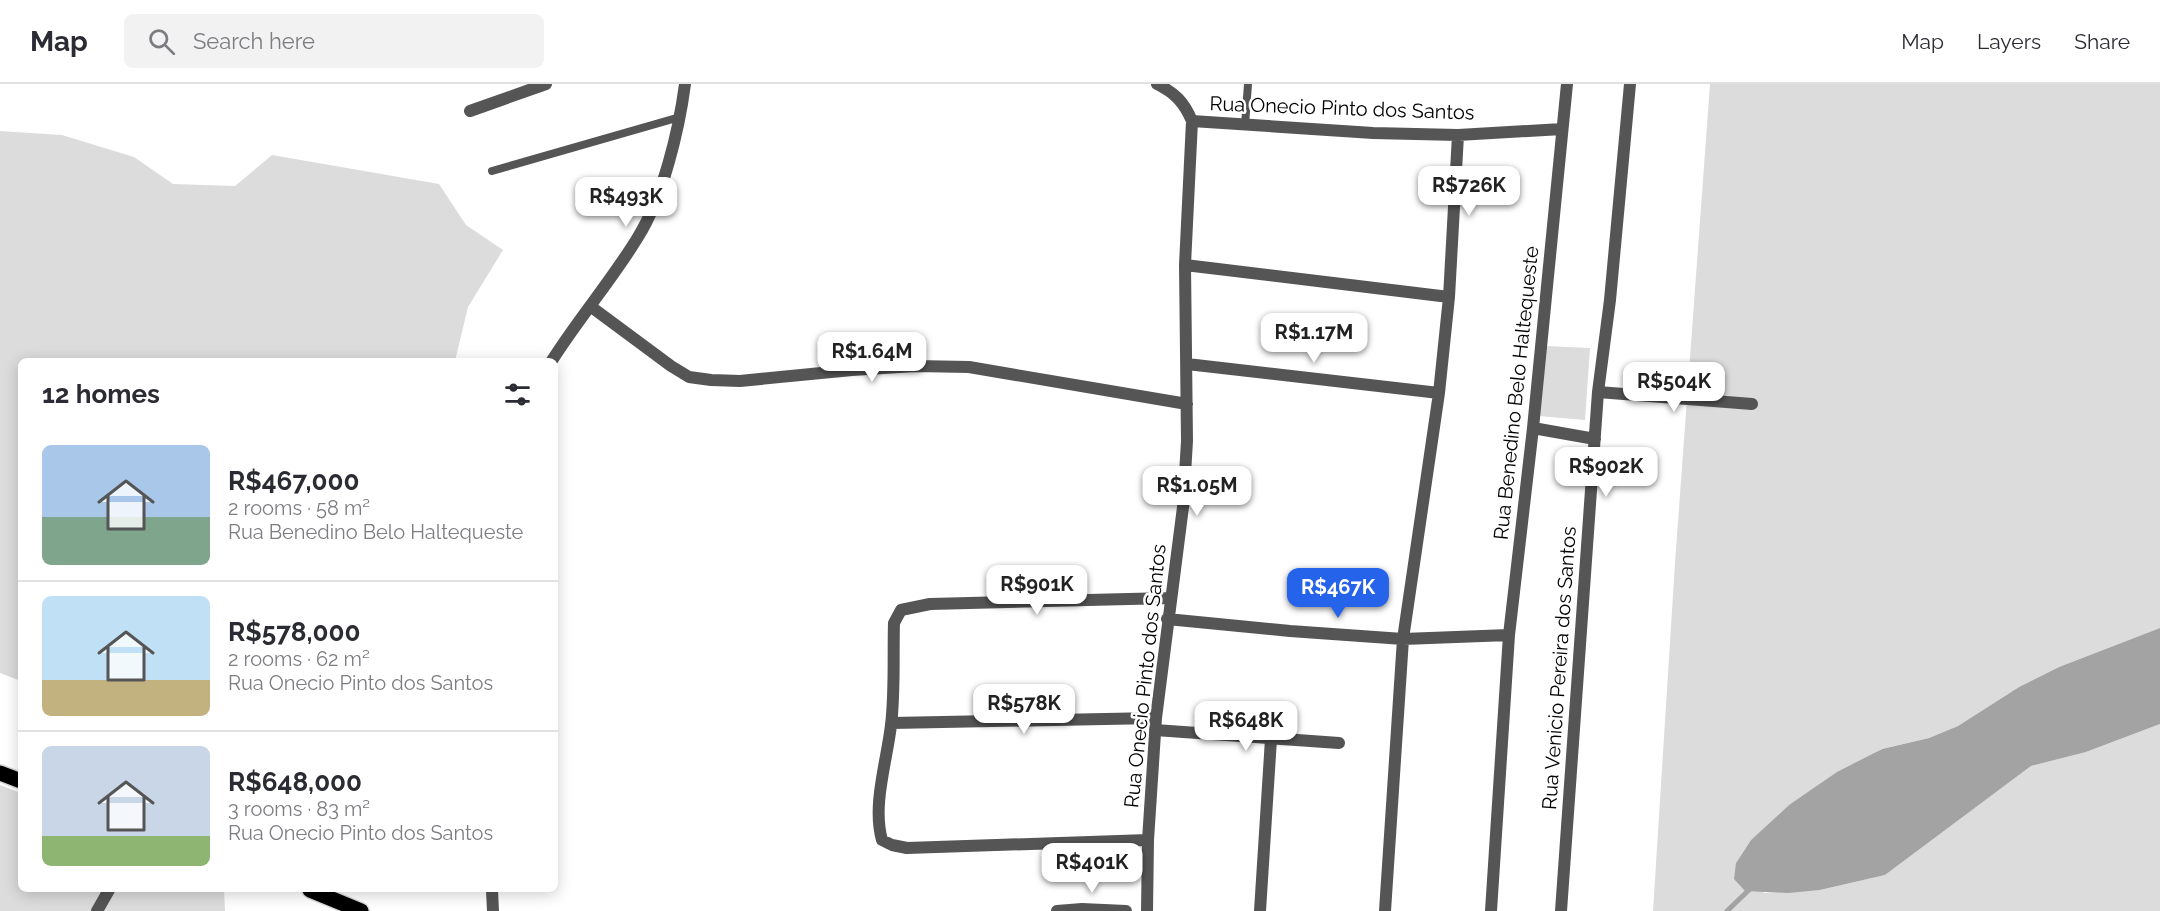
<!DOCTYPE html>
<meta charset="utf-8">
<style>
body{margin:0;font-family:Raleway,sans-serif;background:#f2f2f3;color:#2b2b33;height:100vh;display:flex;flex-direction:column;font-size:22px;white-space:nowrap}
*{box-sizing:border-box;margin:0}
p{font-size:20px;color:#7c7c81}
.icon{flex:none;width:33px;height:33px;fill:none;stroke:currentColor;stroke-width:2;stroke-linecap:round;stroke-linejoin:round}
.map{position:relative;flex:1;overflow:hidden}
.drawer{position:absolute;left:18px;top:274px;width:540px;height:534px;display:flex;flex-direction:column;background:#fff;border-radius:9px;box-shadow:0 3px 15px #0003}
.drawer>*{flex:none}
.price{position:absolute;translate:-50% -51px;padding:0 14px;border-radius:12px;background:#fff;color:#222;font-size:20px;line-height:39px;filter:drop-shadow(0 2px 3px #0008)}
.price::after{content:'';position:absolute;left:50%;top:36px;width:18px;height:14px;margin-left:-9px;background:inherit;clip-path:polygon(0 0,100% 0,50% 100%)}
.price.on{background:#2563eb;color:#fff}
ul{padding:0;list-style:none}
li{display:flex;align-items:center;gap:18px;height:150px;padding:0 24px}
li+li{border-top:2px solid #e1e1e2}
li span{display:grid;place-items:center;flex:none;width:168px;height:120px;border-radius:9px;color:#555}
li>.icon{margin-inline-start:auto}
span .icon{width:72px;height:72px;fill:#fffc;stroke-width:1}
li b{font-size:26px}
h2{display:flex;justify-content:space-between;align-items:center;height:72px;padding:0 24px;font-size:26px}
header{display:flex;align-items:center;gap:36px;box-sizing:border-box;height:84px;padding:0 30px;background:#fff;border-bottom:2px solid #e1e1e2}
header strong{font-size:28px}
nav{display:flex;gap:33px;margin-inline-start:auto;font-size:21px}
.search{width:420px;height:54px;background:#f2f2f3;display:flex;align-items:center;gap:15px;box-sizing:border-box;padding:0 21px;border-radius:9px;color:#7c7c81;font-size:22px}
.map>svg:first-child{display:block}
</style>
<header>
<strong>Map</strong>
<div class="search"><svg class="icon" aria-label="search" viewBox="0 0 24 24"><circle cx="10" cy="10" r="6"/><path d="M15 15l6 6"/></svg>Search here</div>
<nav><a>Map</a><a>Layers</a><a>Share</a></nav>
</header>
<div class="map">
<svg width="2160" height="827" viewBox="0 0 2160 827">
<rect width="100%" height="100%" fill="#fff"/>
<path fill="#dcdcdc" d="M1710,0H2160V544L2059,583L2019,603L1958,642L1929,654L1881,665L1789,721L1751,756L1736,779L1764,809L1820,806L1885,791L2031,682L2086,668L2160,640V827H1653L1675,479Z
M0,47L62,51L134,73L173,100L235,102L272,71L439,100L466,141L503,166L468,223L455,277L21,278V597L0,589Z
M1545,262L1590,264L1585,336L1539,332Z
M0,701L21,709V806H224L225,827H0Z"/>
<path fill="#a3a3a3" d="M2160,544V640L2086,668L2031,682L1885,791L1820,806L1788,809L1745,807L1734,795L1736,779L1751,756L1789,721L1837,688L1882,665L1929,654L1958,642L2019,603L2059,583Z"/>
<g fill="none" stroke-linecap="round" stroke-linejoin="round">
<path stroke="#a3a3a3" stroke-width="5" d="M1727,827L1752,803"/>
<g stroke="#dbdbdb" stroke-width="18">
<path id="primary" d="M0,689L21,697
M310,806L361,827"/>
</g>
<path stroke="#555" stroke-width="8" d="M1245,41L1248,0
M492,87L680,33"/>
<path stroke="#555" stroke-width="12" d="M470,27L546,0
M1192,37L1373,49L1458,51L1562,45
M1185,181L1449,213
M590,222L671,282L689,293L711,296L740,297L852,286L915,282L969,283L1187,320
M551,278C578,235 612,196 638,153C663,113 679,46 685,0
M1187,280L1439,309
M1598,308L1752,320
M1533,344L1595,355
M1167,535L1290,547L1403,555L1509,551
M892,639L1156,634
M1155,646L1339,659
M1148,756L907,764L892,761L882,756C872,721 887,677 891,641C895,608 893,573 894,539L901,526L930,520L1170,514
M492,806L493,827
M97,827L109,806
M1057,827L1082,825L1126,827
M1147,827L1148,756L1156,634L1183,423L1187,357L1185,181L1192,37C1184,18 1175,9 1157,0
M1260,827L1271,655
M1385,827L1403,555L1439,309L1449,213L1458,51
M1491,827L1509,551L1533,344L1567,0
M1561,827L1598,308L1610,216L1630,0"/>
<use href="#primary" stroke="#000" stroke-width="15"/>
</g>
<g text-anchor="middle" stroke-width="5" stroke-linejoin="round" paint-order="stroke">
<g font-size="20" fill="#000" stroke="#fff">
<text transform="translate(1342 24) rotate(2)" y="7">Rua Onecio Pinto dos Santos</text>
<text transform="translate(1516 309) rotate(-84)" y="7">Rua Benedino Belo Haltequeste</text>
<text transform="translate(1559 584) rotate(-86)" y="7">Rua Venicio Pereira dos Santos</text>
<text transform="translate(1145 592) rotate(-84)" y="7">Rua Onecio Pinto dos Santos</text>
</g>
</g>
</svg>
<b class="price" style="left:1469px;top:133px">R$726K</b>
<b class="price" style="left:626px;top:144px">R$493K</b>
<b class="price" style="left:1314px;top:280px">R$1.17M</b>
<b class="price" style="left:872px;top:299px">R$1.64M</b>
<b class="price" style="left:1674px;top:329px">R$504K</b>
<b class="price" style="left:1606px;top:414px">R$902K</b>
<b class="price" style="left:1197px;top:433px">R$1.05M</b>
<b class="price" style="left:1037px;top:532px">R$901K</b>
<b class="price on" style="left:1338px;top:535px">R$467K</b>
<b class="price" style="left:1024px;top:651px">R$578K</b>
<b class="price" style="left:1246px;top:668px">R$648K</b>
<b class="price" style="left:1092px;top:810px">R$401K</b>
<section class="drawer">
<h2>12 homes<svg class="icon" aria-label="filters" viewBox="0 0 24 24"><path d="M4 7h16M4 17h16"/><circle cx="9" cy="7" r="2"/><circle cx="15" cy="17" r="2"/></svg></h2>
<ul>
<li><span style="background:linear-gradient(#a9c7e8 60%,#7fa58c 0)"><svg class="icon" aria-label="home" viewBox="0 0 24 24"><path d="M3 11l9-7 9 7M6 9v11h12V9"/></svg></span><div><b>R$467,000</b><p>2 rooms · 58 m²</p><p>Rua Benedino Belo Haltequeste</p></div></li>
<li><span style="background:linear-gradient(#bfe0f5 70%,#c2b280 0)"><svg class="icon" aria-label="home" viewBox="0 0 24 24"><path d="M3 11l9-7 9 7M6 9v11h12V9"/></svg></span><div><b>R$578,000</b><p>2 rooms · 62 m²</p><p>Rua Onecio Pinto dos Santos</p></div></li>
<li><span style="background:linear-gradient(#c9d6e8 75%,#8fb573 0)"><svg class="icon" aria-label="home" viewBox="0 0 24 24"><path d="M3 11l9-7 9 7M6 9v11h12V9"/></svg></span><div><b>R$648,000</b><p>3 rooms · 83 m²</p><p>Rua Onecio Pinto dos Santos</p></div></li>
</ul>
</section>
</div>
